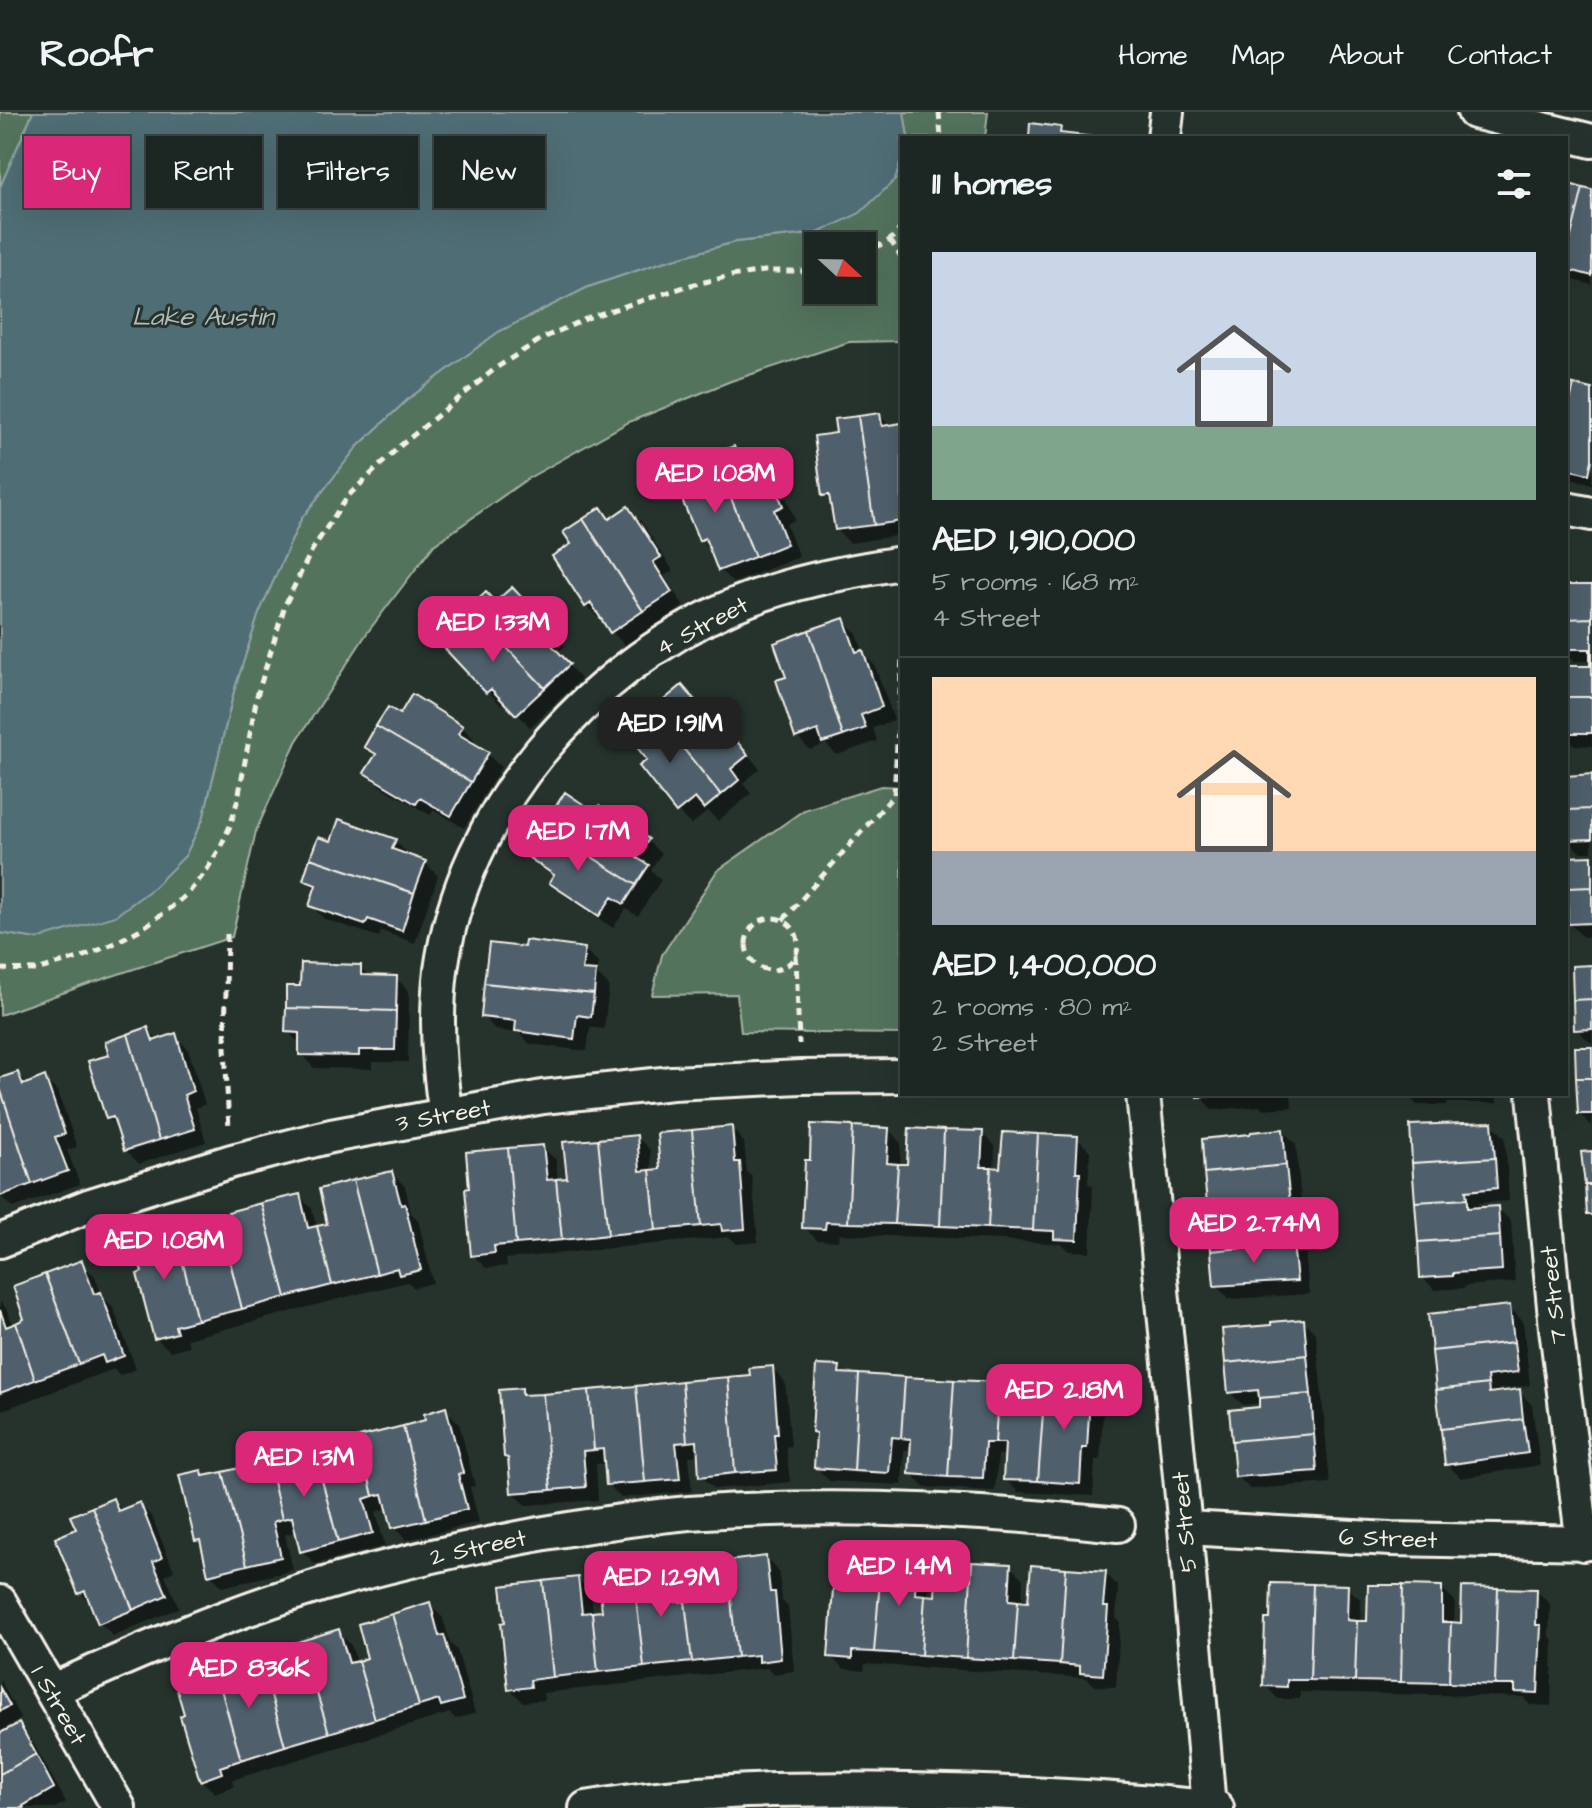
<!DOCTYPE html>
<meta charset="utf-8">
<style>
body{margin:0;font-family:"Architects Daughter",sans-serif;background:#252e2a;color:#f1f3f6;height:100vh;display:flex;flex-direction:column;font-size:30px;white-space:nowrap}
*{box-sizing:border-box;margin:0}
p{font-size:26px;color:#a0a5a5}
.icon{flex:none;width:44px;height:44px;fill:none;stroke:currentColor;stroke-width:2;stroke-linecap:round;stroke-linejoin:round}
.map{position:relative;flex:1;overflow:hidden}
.panel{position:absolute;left:900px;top:24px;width:668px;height:960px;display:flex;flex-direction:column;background:#1c2622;border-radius:0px;box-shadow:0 8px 32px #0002,0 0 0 2px #3a4340}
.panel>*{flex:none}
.hud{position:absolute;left:24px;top:24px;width:756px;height:72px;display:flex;gap:16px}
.needle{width:52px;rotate:112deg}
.tools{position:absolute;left:804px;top:120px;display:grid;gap:16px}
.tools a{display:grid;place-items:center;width:72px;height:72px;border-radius:0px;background:#1c2622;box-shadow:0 8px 32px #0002,0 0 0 2px #3a4340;font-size:40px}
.price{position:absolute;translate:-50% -68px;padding:0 18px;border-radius:16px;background:#db2777;color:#fff;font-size:26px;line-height:52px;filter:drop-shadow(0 2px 4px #0008)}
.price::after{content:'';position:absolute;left:50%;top:48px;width:24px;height:18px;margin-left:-12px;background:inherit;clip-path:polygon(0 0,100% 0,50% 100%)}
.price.selected{background:#222;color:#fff}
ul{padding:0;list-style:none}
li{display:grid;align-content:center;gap:16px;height:424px;padding:0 32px}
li+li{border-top:2px solid #3a4340}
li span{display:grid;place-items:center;height:248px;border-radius:0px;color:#555}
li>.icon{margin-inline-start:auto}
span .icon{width:144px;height:144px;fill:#fffc;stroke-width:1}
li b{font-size:34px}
h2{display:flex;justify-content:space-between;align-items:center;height:96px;padding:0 32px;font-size:34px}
.chip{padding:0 28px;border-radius:0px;background:#1c2622;box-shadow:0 8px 32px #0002,0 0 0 2px #3a4340;font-size:28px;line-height:72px}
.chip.selected{background:#db2777;color:#fff}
header{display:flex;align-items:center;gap:48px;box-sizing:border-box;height:112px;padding:0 40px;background:#1c2622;border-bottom:2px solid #3a4340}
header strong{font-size:38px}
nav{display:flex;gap:44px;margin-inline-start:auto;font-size:28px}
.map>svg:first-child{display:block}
</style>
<header>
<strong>Roofr</strong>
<nav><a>Home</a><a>Map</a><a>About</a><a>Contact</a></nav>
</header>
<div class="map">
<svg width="1592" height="1696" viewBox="0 0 1592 1696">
<rect width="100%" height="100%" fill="#26332d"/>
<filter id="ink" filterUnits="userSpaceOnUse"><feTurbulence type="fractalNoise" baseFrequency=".0125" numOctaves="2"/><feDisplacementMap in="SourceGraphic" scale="16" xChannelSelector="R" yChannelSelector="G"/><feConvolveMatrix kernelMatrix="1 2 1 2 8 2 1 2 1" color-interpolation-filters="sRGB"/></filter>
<g filter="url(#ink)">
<path fill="#53735d" stroke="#a4b2a2" stroke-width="2" fill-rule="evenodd" d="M0,0H33L0,75Z
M904,0H988L985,26H908Z
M902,45V229L849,230L731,269L629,310L527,367L434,433L367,521L296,630L256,719L232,825L88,872L0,903V821L37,827L185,744L203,707L234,579L259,501L301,407L357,335L408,287L498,220L588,175L659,151L735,130L818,121L895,68ZM818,134H862V178H818Z
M881,674L902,675V922L741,920L737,882L652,883L662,843L717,759L804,698Z"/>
<path fill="#4f6d74" stroke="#91a2a2" stroke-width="2" d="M33,0H904L908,26H902V45L895,68L860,101L818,121L735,130L659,151L588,175L498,220L408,287L357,335L301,407L259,501L234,579L203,707L185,744L152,777L115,804L37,827L0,821V75Z"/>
<path fill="#0007" d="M1566,73L1592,80V173L1566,166Z
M1566,273L1592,279V372L1566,365Z
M879,303L891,315L902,313V423L850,431L837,418L833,392L824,383L838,322Z
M733,336L744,347L760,340L774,354L795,408L786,412L799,445L733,471L720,458L713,440L700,428Z
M628,396L641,409L673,459L664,464L684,494L625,533L612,520L602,505L600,507L586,494L601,397L611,408Z
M1592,474V549H1574L1566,541V475Z
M525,491L565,534L557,540L581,567L530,615L505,589L501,593L448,537Z
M844,509L857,522L864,542L875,554L894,608L873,616L877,629L837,643L826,632L810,638L797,625L788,566Z
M1592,549V634L1575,633L1566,625V556H1592Z
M710,599L723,612L760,657L743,671L751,682L718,709L708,699L691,713L678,700L642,654Z
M400,605L462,615L475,628L472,633L487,642L501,655L464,716L434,698L430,703L380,674L367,661L377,644L367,634Z
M1592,664V740H1580L1567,727L1566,666Z
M596,703L648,729L661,742L651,758L661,768L638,804L626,797L613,816L565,784L552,771L555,765L541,756L527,743Z
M395,729L408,742L407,744L425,750L438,764L415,831L381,819L379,825L324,807L311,793L316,778L305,767L332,732Z
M1592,746V824L1583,825L1570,812Z
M584,837L598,851L596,861L609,874L604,917L590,915L587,939L530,932L519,921L496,918L483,905Z
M360,855L370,865L396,866L409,879L408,950H372V957L314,956L301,942V933L287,919L302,876Z
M1592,855V930H1590L1576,917Z
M148,918L159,929L175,924L188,937L205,992L196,996L206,1030L139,1052L126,1038L119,1017L108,1006L112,944Z
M1592,937V1014L1580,1002Z
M18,962L28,973L44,967L58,980L77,1035L67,1038L80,1072L13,1096L0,1084V968Z
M1199,982H1291L1292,995L1262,997L1260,994L1212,998Z
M1406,982H1497V991H1448L1447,993H1417Z
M1492,1012L1505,1025L1509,1089L1478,1091L1479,1097L1497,1096L1511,1109L1515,1170L1465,1174V1176L1435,1178L1422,1165Z
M731,1016L744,1030L747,1060L752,1065L758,1130L737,1132L730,1125L621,1135L506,1147L507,1154L486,1156L473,1143L542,1035L556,1048L558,1069L569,1068L637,1025L650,1038L652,1060L662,1059Z
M888,1017L901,1031L900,1054H909L982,1021L995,1035L994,1058H1002L1077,1026L1090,1039L1088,1071L1093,1075L1090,1140L1069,1139L1061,1132L1002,1128L839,1122L838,1129L817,1128L804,1115Z
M1283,1019L1296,1032L1309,1182L1230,1187L1216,1174L1241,1107V1101L1222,1103L1209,1090Z
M391,1061L405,1074L411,1101L418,1108L433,1171L414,1176L408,1170L346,1185L187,1227L189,1234L170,1239L156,1226L208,1108L221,1121L226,1140L240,1137L299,1084L312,1097L317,1116L330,1114Z
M81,1151L95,1164L102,1184L113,1195L136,1257L120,1263L114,1257L0,1299V1190L6,1196L13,1214L27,1208Z
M1509,1195L1523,1209L1530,1273L1499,1277L1500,1282L1519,1279L1532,1293L1540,1353L1461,1366L1447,1352Z
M1303,1209L1316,1222L1330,1371L1250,1377L1237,1364L1262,1291L1243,1293L1229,1280Z
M772,1256L785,1270L791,1334L786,1335L790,1370L715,1377L701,1364L700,1343L689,1344L692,1379L621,1386L608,1372L606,1351L596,1352L598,1388L526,1393L513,1380L511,1350L506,1345L521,1279L527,1285L752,1265Z
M839,1256L846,1263L1069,1276L1090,1271L1104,1284L1100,1348H1095L1093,1384L1018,1380L1005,1367L1006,1343H998L995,1379L924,1375L911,1361L912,1338H904L902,1373L829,1369L816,1355L818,1323L814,1319Z
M446,1298L459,1311L475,1374L470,1375L479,1410L407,1428L394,1415L389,1396L376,1400L385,1434L315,1452L302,1439L297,1419L285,1423L293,1458L223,1475L210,1462L203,1434L197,1428L201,1360L207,1366L427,1310Z
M113,1388L123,1399L139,1392L152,1405L174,1459L165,1463L179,1496L113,1524L100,1511L93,1494L80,1481L78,1418Z
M766,1446L779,1460L782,1489L788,1495L794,1559L773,1562L767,1556L543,1581L544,1588L523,1590L510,1577L578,1467L591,1481L593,1502L605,1501L671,1456L685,1470L687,1491L697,1490Z
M916,1448L930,1461L928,1485L937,1486L1010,1454L1023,1467L1022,1491L1030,1492L1105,1461L1118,1474L1116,1506L1120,1510L1116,1575L1095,1574L1087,1566L865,1552L864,1559L844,1557L830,1544Z
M1347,1475L1361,1488L1360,1511H1369L1441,1476L1455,1489L1454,1513H1463L1537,1479L1550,1492L1549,1524L1553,1528L1551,1594L1530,1593L1523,1585L1300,1580V1587H1278L1265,1573Z
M429,1492L443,1506L450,1531L457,1538L475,1601L456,1607L450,1601L300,1647L232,1668L234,1674L215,1681L201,1668L248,1547L261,1560L267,1579L280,1574L338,1520L351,1533L357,1551L364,1549Z
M0,1568L21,1607L0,1619Z
M18,1614L31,1627L66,1690L55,1696H0V1624Z"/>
<path fill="#4f606c" stroke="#f4f1e8" stroke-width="2" d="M1030,11L1061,15L1060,21L1103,26H1029Z
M1566,71L1583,76L1566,144Z
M1583,76L1592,78V164L1566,157V144Z
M1566,271L1574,273L1566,305Z
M1574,273L1592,277V348L1589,362L1566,357V305Z
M880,301L882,314L902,311V409L874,413L858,304Z
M858,304L874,413L835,418L829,383L822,384L814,324L836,321L834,307Z
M734,334L739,347L761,338L783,394L774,398L787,432L755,445L713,342Z
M713,342L755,445L718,459L705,426L699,429L676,373L696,364L691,351Z
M628,394L661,445L653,450L672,480L643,499L583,407L601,395L609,407Z
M583,407L643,499L610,521L591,491L585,495L552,444L571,432L563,420Z
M1566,473H1592V506L1566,507Z
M512,475L553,519L545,526L570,552L545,576L469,496L486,480L495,490Z
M469,496L545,576L516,603L491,577L486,581L445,537L461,522L452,512Z
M844,506L856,540L863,538L882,595L861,603L866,616L843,624L809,518Z
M1592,506V545H1590V537H1566V507Z
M809,518L843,624L822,631L818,618L795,626L776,568L786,565L774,531Z
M1590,545H1592V585H1566V554H1590Z
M682,573L705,600L710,596L748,643L731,657L739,668L721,683L652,598Z
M412,582L463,614L458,622L489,640L471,670L376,614L388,595L400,602Z
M1566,585H1592V621H1566Z
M652,598L721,683L704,697L695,686L676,701L639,654L647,648L624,619Z
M376,614L471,670L451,704L420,686L416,692L364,661L376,642L364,635Z
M1592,662V697L1566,698V664Z
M565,680L595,700L599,694L649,727L637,746L649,753L636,773L543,714Z
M1592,697V727L1566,728V698Z
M339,707L396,727L392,737L426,749L414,781L310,746L318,725L331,729Z
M543,714L636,773L624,792L612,785L599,804L549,771L554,763L525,743Z
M1592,744V775L1567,776L1566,745Z
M310,746L414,781L402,819L368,807L365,813L309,794L316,773L303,768Z
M1592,775V811L1568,812L1567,776Z
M525,828L585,836L582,858L596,859L594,882L484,871L489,831L524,835Z
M301,851L361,853V863L397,864L396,899L286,896V874H300Z
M1592,853V887L1573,888L1572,854Z
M484,871L594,882L591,905L577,903L574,927L515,919L516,909L481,905Z
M1592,887V917L1574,918L1573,888Z
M286,896L396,899L395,938H359V944L299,943V921L285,920Z
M148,915L153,929L176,921L193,979L184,983L195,1017L159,1028L128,922Z
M128,922L159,1028L124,1039L113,1005L106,1007L88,949L109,943L105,930Z
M1575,935H1592V966H1576Z
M18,960L23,973L45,964L65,1022L55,1025L68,1059L32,1072L0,976V966Z
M1576,966H1592V1002H1578Z
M0,976L32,1072L0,1084Z
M1197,982H1246L1197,985Z
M1492,1010L1495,1046L1412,1051L1410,1013Z
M811,1012L853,1014L848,1111L826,1110L825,1117L802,1116L805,1048H810Z
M732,1014L735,1050H740L745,1117L722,1119L721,1112L701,1114L692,1018Z
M853,1014L889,1016L887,1051L898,1052L894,1112L848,1111Z
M909,1016L944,1018L940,1114L894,1112L898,1052H907Z
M1283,1017L1286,1053L1204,1061L1202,1027L1250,1022L1251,1020Z
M692,1018L701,1114L656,1118L650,1058L660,1057L657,1021Z
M944,1018L983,1019L981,1055H991L988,1116L940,1114Z
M1003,1020L1038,1022L1033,1118L988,1116L991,1055L1000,1056Z
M1038,1022L1078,1024L1076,1060H1080L1077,1128L1054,1127V1119L1033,1118Z
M637,1023L640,1059L650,1058L656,1118L608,1123L598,1027Z
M598,1027L608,1123L562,1128L556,1067L567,1066L563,1030Z
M543,1033L547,1068L556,1067L562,1128L516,1132L508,1036Z
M508,1036L516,1132L494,1134L495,1141L471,1144L465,1077L469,1076L466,1040Z
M1592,1039V1073H1585L1581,1040Z
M1495,1046L1497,1076L1466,1079L1467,1087L1415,1090L1412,1051Z
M1286,1053L1290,1092L1239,1096L1237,1088L1207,1091L1204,1061Z
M392,1059L401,1093L405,1092L421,1158L399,1163L397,1156L377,1162L353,1068Z
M353,1068L377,1162L332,1173L317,1114L327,1112L319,1077Z
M1585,1073H1592V1103H1587Z
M300,1082L308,1116L317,1114L332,1173L286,1185L261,1091Z
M1467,1087V1096L1498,1094L1500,1124L1418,1130L1415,1090Z
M261,1091L286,1185L242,1197L227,1138L237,1135L228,1100Z
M1290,1092L1293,1131L1211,1139L1208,1108L1239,1105V1096Z
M208,1105L218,1140L227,1138L242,1197L197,1208L174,1115Z
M174,1115L197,1208L175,1214L177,1221L154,1227L137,1162L142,1160L133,1126Z
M1500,1124L1502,1158L1453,1161V1164L1420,1166L1418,1130Z
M1293,1131L1297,1169L1214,1174L1211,1139Z
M82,1148L94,1182L101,1180L124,1244L105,1251L102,1243L79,1252L45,1162Z
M45,1162L79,1252L35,1268L16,1211L24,1207L13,1174Z
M1510,1193L1514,1230L1432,1239L1428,1202Z
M0,1198L6,1215L16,1211L35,1268L0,1281Z
M1304,1207L1307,1243L1225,1251L1222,1217L1271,1213V1210Z
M1514,1230L1518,1260L1487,1264L1488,1272L1436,1278L1432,1239Z
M1307,1243L1311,1282L1259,1286L1258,1278L1228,1281L1225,1251Z
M816,1253L840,1254L839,1261L859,1262L854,1359L814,1356L816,1321L812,1320Z
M773,1254L778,1322H774L777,1358L735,1361L728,1265L750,1263L749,1256Z
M859,1262L905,1265L901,1326L892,1325L889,1361L854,1359Z
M728,1265L735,1361L699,1365L697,1329L687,1330L682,1269Z
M905,1265L954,1268L948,1365L909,1362L911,1327L901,1326Z
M1068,1267L1091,1269L1087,1336H1082L1080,1372L1038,1369L1045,1273L1067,1274Z
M954,1268L999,1270L995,1331H985L983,1366L948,1365Z
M682,1269L687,1330L676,1331L680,1367L645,1370L636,1274Z
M999,1270L1045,1273L1038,1369L1003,1368L1005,1331H995Z
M1488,1272L1489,1281L1520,1277L1523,1307L1441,1317L1436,1278Z
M636,1274L645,1370L606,1373L603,1337L594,1338L589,1278Z
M522,1276V1283L543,1282L551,1378L511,1381L508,1346L504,1345L499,1278Z
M589,1278L594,1338L583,1339L586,1375L551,1378L543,1282Z
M1311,1282L1314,1322L1232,1329L1229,1298L1259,1295V1286Z
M446,1295L463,1361L458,1362L467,1397L426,1408L403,1314L425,1308L424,1302Z
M1523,1307L1528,1341L1445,1353L1441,1317Z
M403,1314L426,1408L392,1416L383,1382L373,1384L359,1325Z
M1314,1322L1317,1359L1235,1365L1232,1329Z
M359,1325L373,1384L364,1387L373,1421L338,1430L314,1337Z
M314,1337L338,1430L300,1440L292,1405L282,1407L268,1349Z
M268,1349L282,1407L273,1410L281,1445L247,1453L223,1360Z
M202,1358L203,1364L223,1360L247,1453L208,1463L200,1428L195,1429L179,1363Z
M113,1386L118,1399L140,1390L162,1446L153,1450L167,1483L133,1498L92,1395Z
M92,1395L133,1498L98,1512L85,1479L78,1482L55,1426L76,1417L70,1404Z
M840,1442L882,1444L874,1540L852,1539V1547L828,1545L833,1477H838Z
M766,1444L770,1480H775L781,1547L758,1550V1543L737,1545L727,1449Z
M882,1444L917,1446L915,1482L925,1483L921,1543L874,1540Z
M937,1447L972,1450L966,1546L921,1543L925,1483L935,1484Z
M727,1449L737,1545L692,1550L685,1489L695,1488L692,1452Z
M972,1450L1011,1452L1009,1488L1018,1489L1014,1549L966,1546Z
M1031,1453L1066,1456L1060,1552L1014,1549L1018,1489L1028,1490Z
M672,1454L676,1490L685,1489L692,1550L644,1555L633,1459Z
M1066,1456L1106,1459L1103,1495H1108L1103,1563L1080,1561V1554L1060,1552Z
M633,1459L644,1555L598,1560L592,1500L602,1499L598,1463Z
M578,1465L582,1501L592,1500L598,1560L553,1565L543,1469Z
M543,1469L553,1565L530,1568L531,1575L508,1578L501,1511L505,1510L501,1474Z
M1271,1471L1313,1472L1310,1568H1287V1575L1263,1574L1265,1507H1270Z
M1313,1472L1348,1473L1347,1508L1357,1509L1355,1569L1310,1568Z
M1368,1473H1403L1401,1570L1355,1569L1357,1509H1367Z
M1403,1473L1442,1474V1510H1451L1449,1571L1401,1570Z
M1462,1475L1498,1476L1495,1573L1449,1571L1451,1510L1461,1511Z
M1498,1476L1537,1477L1536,1513H1541L1538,1581L1515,1580V1573H1495Z
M430,1490L439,1524L444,1523L463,1588L441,1594L439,1588L419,1594L392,1502Z
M392,1502L419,1594L375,1607L358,1549L367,1546L358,1512Z
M339,1517L349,1551L358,1549L375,1607L329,1621L301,1529Z
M301,1529L329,1621L285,1634L269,1576L278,1573L267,1539Z
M248,1545L259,1579L269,1576L285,1634L241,1648L215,1556Z
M215,1556L241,1648L220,1655L222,1661L200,1669L180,1604L184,1602L174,1568Z
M0,1576L10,1594L0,1599Z
M19,1611L36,1642L0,1662V1621Z
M36,1642L54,1676L23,1694L24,1696H0V1662Z"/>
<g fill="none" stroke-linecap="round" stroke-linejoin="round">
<g stroke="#f4f1e8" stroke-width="38">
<path id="minor" d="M1474,0L1592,29
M1164,26L1167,0
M1566,397L1592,402
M1143,982L1185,1416L1209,1695
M1534,982L1556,1216L1583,1432
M446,1003C438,954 435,908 441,858C463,698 586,558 732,494C786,471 844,460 902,451
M0,1129L88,1094L232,1049L331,1024L543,985L672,971L801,965L902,964
M1185,1416L1391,1427L1592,1431
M0,1490L119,1696
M51,1579C139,1539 228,1501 321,1473C394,1451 470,1435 545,1421C593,1413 641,1405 689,1401C833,1391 975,1397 1118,1413
M586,1696C692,1677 800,1676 908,1678C1011,1680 1115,1685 1217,1696"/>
</g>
<path stroke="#f4f1e8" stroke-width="5" stroke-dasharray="8 6" stroke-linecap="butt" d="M939,0L941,26
M890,128L902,146
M862,142L890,128L902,115
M746 832a26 26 0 1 1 52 0a26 26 0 1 1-52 0Z
M783,808L894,683L902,546
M227,822L225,935L229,1017
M796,843L799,932
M0,857L36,858L79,846L111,833L141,817L167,799L190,779L206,759L219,738L230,714L238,687L257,584L285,493L312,438L347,385L400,334L496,256L543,226L590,205L691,173L731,164L764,159H804L818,156"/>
<use href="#minor" stroke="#26332d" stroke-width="32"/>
</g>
</g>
<g text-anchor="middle" stroke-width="6" stroke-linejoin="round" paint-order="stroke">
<g font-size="24" fill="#f4f1e8" stroke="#26332d">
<text transform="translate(702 514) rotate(-28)" y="8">4 Street</text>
<text transform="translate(443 1003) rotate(-10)" y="8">3 Street</text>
<text transform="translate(1553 1183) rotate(-96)" y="8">7 Street</text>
<text transform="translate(1184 1410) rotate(-95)" y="8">5 Street</text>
<text transform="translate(1388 1426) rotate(2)" y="8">6 Street</text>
<text transform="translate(478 1435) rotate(-12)" y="8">2 Street</text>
<text transform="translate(59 1593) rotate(60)" y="8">1 Street</text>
</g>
<g font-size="26" font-style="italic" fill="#b2bcba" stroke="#26332d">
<text x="203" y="213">Lake Austin</text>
</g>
</g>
</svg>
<div class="tools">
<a><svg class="needle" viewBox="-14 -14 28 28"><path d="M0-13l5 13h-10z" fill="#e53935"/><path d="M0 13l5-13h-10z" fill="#a0a5a5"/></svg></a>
</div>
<b class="price" style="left:715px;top:403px">AED 1.08M</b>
<b class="price" style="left:493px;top:552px">AED 1.33M</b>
<b class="price selected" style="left:670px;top:653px">AED 1.91M</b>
<b class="price" style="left:578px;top:761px">AED 1.7M</b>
<b class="price" style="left:1254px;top:1153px">AED 2.74M</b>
<b class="price" style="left:164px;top:1170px">AED 1.08M</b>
<b class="price" style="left:1064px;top:1320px">AED 2.18M</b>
<b class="price" style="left:304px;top:1387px">AED 1.3M</b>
<b class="price" style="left:899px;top:1496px">AED 1.4M</b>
<b class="price" style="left:661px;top:1507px">AED 1.29M</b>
<b class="price" style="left:249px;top:1598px">AED 836K</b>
<div class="hud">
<a class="chip selected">Buy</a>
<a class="chip">Rent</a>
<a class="chip">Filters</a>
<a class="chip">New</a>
</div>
<section class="panel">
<h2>11 homes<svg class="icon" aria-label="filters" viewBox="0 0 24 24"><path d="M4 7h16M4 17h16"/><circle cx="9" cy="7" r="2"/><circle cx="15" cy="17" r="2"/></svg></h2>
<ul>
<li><span style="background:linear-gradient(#c9d6e8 70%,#7fa58c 0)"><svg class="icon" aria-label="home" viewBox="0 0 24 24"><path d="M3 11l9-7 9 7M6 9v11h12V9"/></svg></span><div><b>AED 1,910,000</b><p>5 rooms · 168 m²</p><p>4 Street</p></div></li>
<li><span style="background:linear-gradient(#ffd9b3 70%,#9aa5b1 0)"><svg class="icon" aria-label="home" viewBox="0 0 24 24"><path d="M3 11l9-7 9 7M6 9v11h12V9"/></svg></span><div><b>AED 1,400,000</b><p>2 rooms · 80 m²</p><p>2 Street</p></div></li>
</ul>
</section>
</div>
